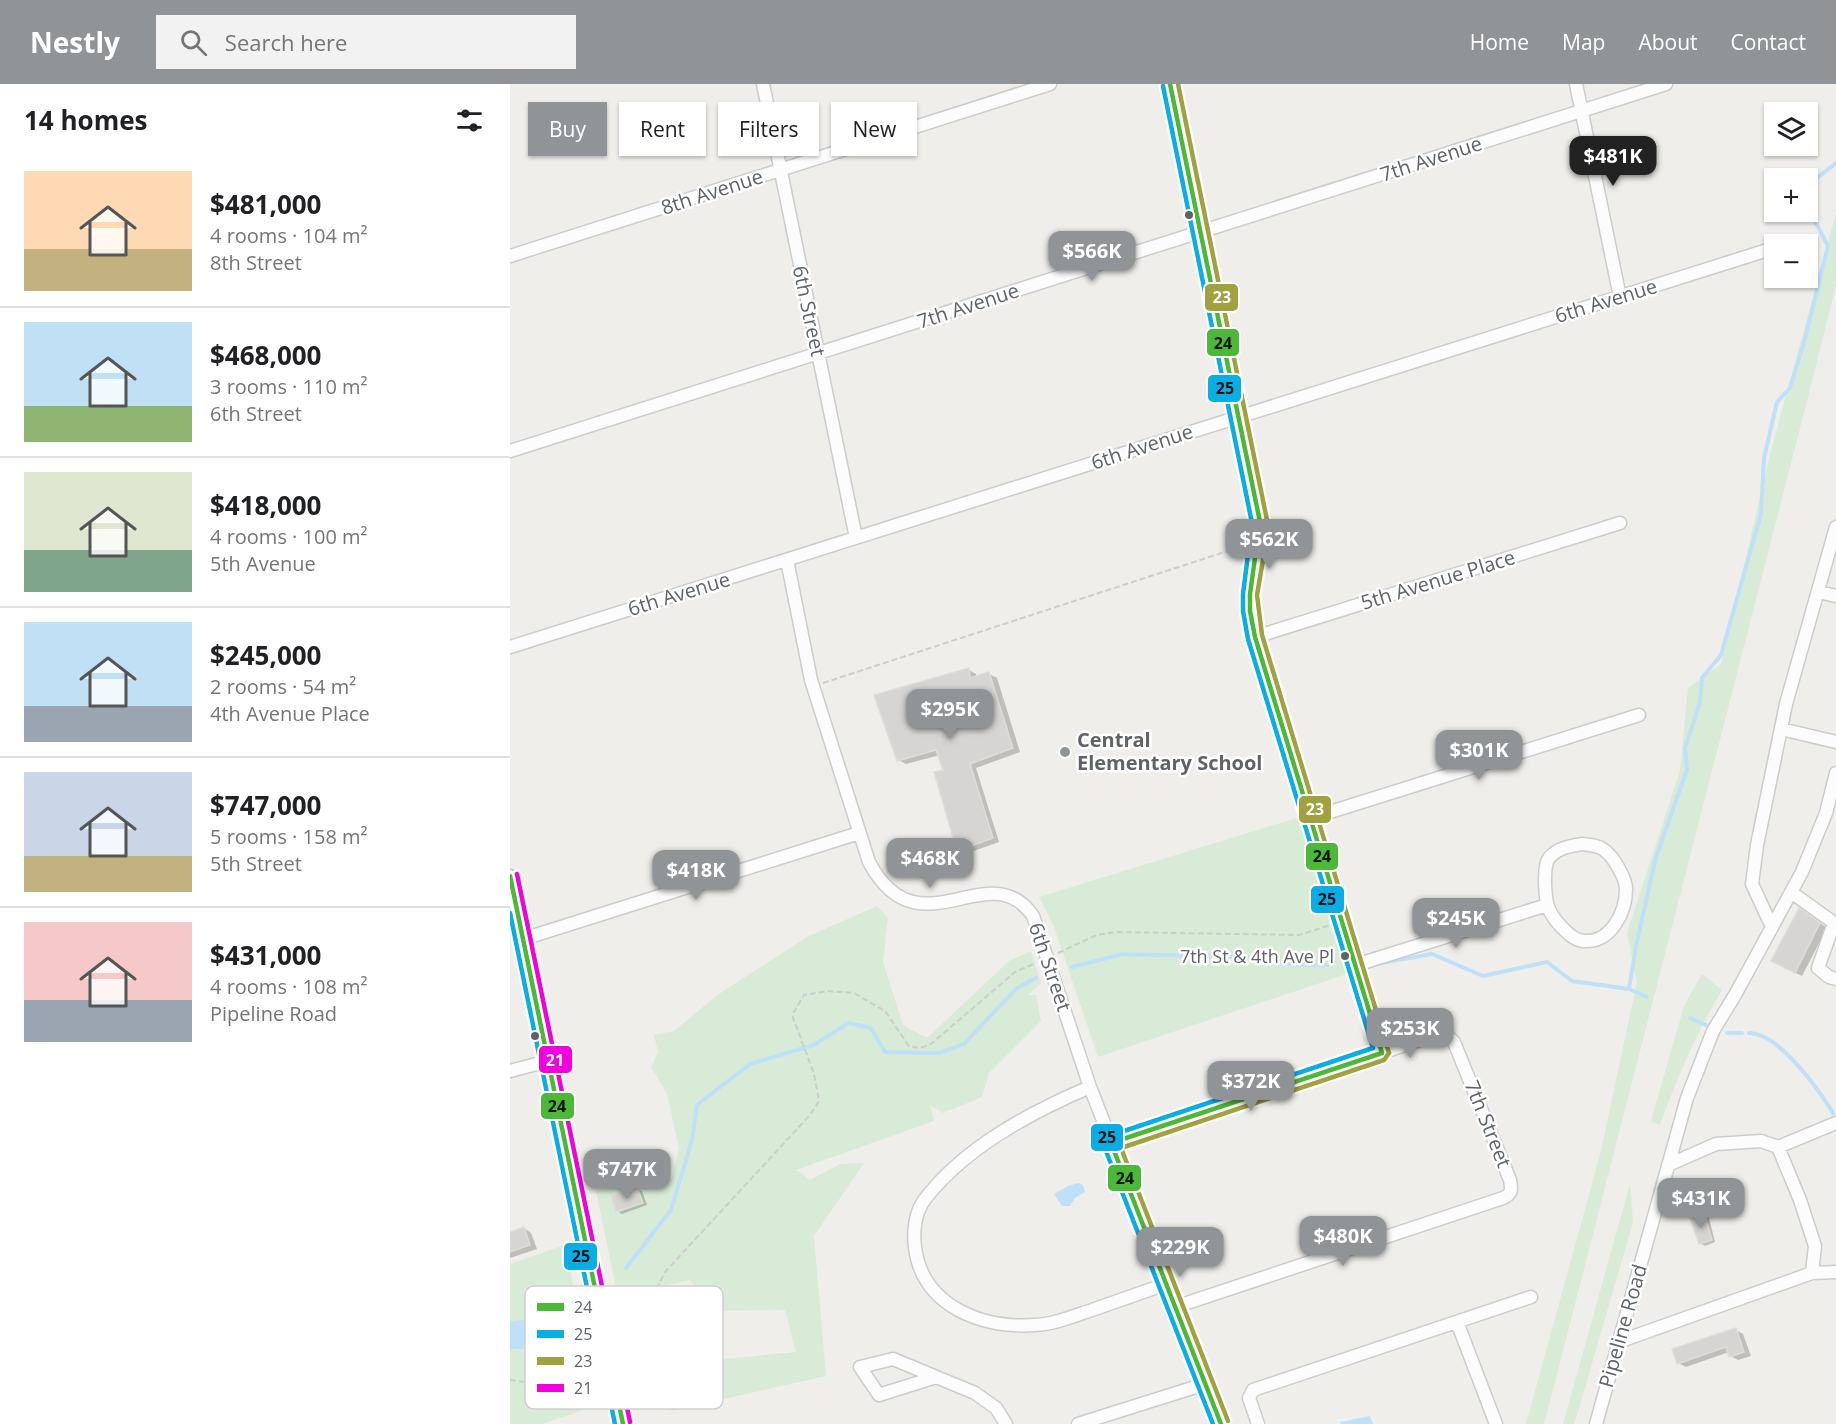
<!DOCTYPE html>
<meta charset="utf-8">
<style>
body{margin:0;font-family:"Open Sans",sans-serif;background:#f2f2f2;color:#202124;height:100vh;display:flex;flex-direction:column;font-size:22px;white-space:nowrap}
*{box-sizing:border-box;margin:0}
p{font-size:20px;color:#757577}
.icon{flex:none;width:33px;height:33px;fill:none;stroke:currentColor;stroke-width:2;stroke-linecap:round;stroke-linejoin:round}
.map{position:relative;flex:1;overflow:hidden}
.sheet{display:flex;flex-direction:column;background:#fff;width:510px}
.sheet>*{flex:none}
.hud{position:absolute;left:18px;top:18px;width:570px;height:54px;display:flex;gap:12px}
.buttons{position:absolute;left:1254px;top:18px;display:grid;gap:12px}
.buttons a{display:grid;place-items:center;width:54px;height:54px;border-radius:0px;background:#fff;box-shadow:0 2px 4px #0004;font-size:30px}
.price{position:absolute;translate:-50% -51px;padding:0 14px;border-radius:12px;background:#919496;color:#fff;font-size:20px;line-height:39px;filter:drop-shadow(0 2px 3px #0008)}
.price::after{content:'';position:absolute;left:50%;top:36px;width:18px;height:14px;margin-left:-9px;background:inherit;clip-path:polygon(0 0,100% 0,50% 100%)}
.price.on{background:#222;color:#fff}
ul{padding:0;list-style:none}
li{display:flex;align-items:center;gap:18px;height:150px;padding:0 24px}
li+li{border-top:2px solid #e0e0e0}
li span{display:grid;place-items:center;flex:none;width:168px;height:120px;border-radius:0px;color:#555}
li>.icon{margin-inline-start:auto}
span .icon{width:72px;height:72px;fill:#fffc;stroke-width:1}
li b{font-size:26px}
h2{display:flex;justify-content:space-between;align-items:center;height:72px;padding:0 24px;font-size:26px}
.chip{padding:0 21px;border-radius:0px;background:#fff;box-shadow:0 2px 4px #0004;font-size:21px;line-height:54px}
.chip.on{background:#919496;color:#fff}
header{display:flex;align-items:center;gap:36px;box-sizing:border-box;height:84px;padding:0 30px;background:#919496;color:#fff}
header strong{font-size:28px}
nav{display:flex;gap:33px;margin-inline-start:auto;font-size:21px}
.search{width:420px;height:54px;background:#f2f2f2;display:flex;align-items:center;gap:15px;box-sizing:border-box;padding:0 21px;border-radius:0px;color:#757577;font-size:22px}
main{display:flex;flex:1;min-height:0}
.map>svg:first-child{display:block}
</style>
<header>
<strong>Nestly</strong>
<div class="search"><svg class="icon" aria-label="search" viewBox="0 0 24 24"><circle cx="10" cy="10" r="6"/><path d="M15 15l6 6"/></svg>Search here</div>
<nav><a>Home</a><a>Map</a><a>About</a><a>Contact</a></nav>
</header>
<main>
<section class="sheet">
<h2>14 homes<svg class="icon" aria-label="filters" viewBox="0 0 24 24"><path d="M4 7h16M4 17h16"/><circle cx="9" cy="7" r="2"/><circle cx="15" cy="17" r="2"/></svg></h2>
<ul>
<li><span style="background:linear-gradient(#ffd9b3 65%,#c2b280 0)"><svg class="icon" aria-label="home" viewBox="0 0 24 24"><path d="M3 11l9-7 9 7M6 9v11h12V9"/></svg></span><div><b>$481,000</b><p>4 rooms · 104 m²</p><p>8th Street</p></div></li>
<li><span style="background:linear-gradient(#bfe0f5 70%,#8fb573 0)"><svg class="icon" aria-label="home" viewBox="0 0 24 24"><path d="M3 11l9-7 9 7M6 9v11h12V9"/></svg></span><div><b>$468,000</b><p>3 rooms · 110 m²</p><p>6th Street</p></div></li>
<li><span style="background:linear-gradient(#dfe7d0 65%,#7fa58c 0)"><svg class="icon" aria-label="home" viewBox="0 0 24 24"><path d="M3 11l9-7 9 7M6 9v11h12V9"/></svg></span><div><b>$418,000</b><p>4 rooms · 100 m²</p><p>5th Avenue</p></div></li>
<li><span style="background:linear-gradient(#bfe0f5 70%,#9aa5b1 0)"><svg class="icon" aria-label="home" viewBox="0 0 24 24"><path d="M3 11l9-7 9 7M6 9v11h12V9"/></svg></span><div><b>$245,000</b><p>2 rooms · 54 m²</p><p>4th Avenue Place</p></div></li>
<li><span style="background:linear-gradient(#c9d6e8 70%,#c2b280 0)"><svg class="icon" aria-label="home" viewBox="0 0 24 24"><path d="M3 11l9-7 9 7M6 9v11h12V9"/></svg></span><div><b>$747,000</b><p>5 rooms · 158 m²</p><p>5th Street</p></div></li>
<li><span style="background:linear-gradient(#f6c9c9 65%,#9aa5b1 0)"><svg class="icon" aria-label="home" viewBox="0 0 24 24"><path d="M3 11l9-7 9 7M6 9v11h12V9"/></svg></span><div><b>$431,000</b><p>4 rooms · 108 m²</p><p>Pipeline Road</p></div></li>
</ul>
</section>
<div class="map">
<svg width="1326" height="1340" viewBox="0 0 1326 1340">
<rect width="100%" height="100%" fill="#efeeea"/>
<path fill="#d8ebd6" d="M1326,129V201L1297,317L1036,1333L1033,1340H1016L1091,1067L1127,898L1117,849L1170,687L1178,604L1211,580L1260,370Z
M790,733L837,890L588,973L544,843L529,813Z
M367,822L378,834L373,878L393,941L417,954L499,877L521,867L531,899L518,911H526L531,937L479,989L472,1013L433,1029L420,1021L424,1037L286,1086L300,1096L330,1080L354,1079L304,1152L316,1292L161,1327L157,1309L215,1275L286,1268L275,1226L202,1227L180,1196L108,1213L86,1107L162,1094L169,1064L157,1010L141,983L148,968L144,951L164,947L209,910L297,853Z
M1192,890L1212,906C1186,949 1167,994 1150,1041L1141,1037L1174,922Z
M1120,1100L1123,1138L1068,1328L1064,1340H1053Z
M55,1161L88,1321L32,1340H0V1180Z"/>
<path fill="#bfe0f9" d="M568,1099L573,1101L575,1108L565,1114L560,1122H552L544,1110L558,1102Z
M49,1221L56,1231L49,1236L38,1258L14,1265H0V1237C16,1237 37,1230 49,1221Z
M860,1332L863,1340H831L830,1338Z"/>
<path fill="#0003" d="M459,586L466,590V593L479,590L487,594L510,668L466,684L489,758L455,770L448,766L435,687L430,671L396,680L388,676Z
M1297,830L1317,844L1292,892L1270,881Z
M127,1105L132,1107L137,1121L112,1130L107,1127Z
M1194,1131L1199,1134L1205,1158L1195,1162L1190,1159Z
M14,1144L21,1149L27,1165L0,1174V1149Z
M1226,1246L1233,1250L1241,1272L1228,1276L1220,1272L1219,1268L1176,1283L1168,1279Z"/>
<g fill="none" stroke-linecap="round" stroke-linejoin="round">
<path stroke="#bfe0f9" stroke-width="4" d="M871,879L922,870L973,892L1037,878L1062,897L1119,905L1137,913
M562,883L613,870L737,873L767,880L818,881
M1119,905L1126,862L1146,773L1177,686L1175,664L1190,618L1192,594L1211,571L1251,430L1254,374L1267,318L1280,304L1295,255L1318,162L1306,139L1304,114L1306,95L1326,79
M1180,934L1196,941
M1217,949H1232
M1239,949C1269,949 1309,1006 1323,1029
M116,1184L161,1126L182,1056L187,1021L240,980L304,961L338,939L361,944L375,968L429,969L454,960L507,904L526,894"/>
</g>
<path fill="#d6d5d3" stroke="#deddd9" stroke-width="1.5" d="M459,584L460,594L479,588L503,664L460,680L483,754L447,767L424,688L433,686L426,666L387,677L364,611Z
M1289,824L1310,839L1285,889L1261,877Z
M127,1103L133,1119L106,1128L101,1112Z
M1194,1130L1202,1156L1189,1160L1180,1135Z
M14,1143L20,1161L0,1168V1148Z
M1226,1244L1234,1268L1219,1273L1216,1263L1167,1280L1162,1265Z"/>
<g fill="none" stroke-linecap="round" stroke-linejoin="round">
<g stroke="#cbcccc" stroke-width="15">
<path id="minor" d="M253,0L346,454
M660,0L750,438C750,463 742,486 740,510C739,525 742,539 745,553L872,969
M1066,0L1110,213
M0,172L540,0
M0,367L1156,0
M277,476L301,596L359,778C409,872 479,768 523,832L580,1003L711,1340
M1308,508L1326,512
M745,553L1110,439
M0,563L1264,164
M1271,645L1326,658
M801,734L1129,631
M1072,760C1080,761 1088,761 1094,766C1103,772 1116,794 1116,805C1116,828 1101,859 1074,857C1061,857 1039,832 1037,819C1035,809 1033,782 1039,774C1047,764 1060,762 1072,760Z
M0,792L113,1340
M1281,808L1324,839L1308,884L1319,893L1326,895
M1262,843L1242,800L1247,761L1276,620L1326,443
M13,855L349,749
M846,881L1037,821
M0,987L38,977
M580,1003C521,1028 455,1063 415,1115C405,1128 403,1147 405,1163C412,1222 472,1245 525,1241C545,1240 564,1232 582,1226C607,1217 631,1209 656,1200
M601,1059L925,951L938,952L944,958L1000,1096C1002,1106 1002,1110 993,1114L665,1223
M1158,1081L1206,1060L1251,1057L1268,1063L1326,1039
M1302,1189L1326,1188
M947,1238L986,1340
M1108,1258L1302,1189L1305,1162L1290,1116L1268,1063
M426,1293L369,1311L350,1283L383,1275L465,1309L486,1324L496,1340
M568,1340L695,1300
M748,1340L739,1314L743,1306L1021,1213
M1086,1340L1177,1014L1203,947L1225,911L1292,788L1316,729L1326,689"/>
</g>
<path stroke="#cacfcc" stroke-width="2" stroke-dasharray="6 3" stroke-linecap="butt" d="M313,599L736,461
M548,869L587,851L605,848L789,851L821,841
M106,1253L129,1248L137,1242L141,1232L145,1208L155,1188L300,1031L309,1017L304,990L282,931L294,911L318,907L344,909L375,927L399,962L410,964L421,960L505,888L526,879
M0,1296C18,1298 41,1304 55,1288C68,1274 59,1266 83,1259"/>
<use href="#minor" stroke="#fdfcfc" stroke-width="12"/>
<g stroke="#fff" stroke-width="9">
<path id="bus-1" d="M660,0L750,438L740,510V527L745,553L872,969L601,1059L711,1340
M0,792L113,1340"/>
</g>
<g stroke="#fff" stroke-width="9">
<path id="bus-2" d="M653,2L742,439L733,510V527L738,555L863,964L599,1052L594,1056V1062L703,1340
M0,829L105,1340"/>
</g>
<g stroke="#fff" stroke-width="9">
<path id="bus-3" d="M668,0L757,436L756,458L747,511L752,551L879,969L874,976L611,1064L718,1337"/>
</g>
<g stroke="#fff" stroke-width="9">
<path id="bus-4" d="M7,790L120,1338"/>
</g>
<use href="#bus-1" stroke="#4cb837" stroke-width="4.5"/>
<use href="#bus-2" stroke="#0aaee4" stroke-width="4.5"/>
<use href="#bus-3" stroke="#a1a13f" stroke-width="4.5"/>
<use href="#bus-4" stroke="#f200de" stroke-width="4.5"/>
</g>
<g fill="#5f6368" stroke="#fff" stroke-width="2">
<circle cx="679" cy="131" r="5"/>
<circle cx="835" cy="872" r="5"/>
<circle cx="25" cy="952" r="5"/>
</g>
<circle fill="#919496" stroke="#fff" stroke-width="2" cx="555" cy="668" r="6"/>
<g text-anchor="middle" stroke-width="5" stroke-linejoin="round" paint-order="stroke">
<g font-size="18" fill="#5f6368" stroke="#fff" text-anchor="end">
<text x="824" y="879">7th St &amp; 4th Ave Pl</text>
</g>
<g font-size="20" fill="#5f6368" stroke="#fff">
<text transform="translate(921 75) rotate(-18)" y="7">7th Avenue</text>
<text transform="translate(202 108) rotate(-18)" y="7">8th Avenue</text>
<text transform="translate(1096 217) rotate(-17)" y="7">6th Avenue</text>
<text transform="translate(458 222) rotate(-18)" y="7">7th Avenue</text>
<text transform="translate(299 227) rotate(78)" y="7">6th Street</text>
<text transform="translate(632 363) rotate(-18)" y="7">6th Avenue</text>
<text transform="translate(928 496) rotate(-17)" y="7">5th Avenue Place</text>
<text transform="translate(169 510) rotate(-17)" y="7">6th Avenue</text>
<text transform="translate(540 883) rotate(71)" y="7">6th Street</text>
<text transform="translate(978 1040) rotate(68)" y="7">7th Street</text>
<text transform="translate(1113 1242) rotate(-74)" y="7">Pipeline Road</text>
</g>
<g font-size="20" font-weight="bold" fill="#5f6368" stroke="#fff" text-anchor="start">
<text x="567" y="663">Central<tspan x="567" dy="23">Elementary School</tspan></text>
</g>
</g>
<rect x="15" y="1202" width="198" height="123" rx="9" fill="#fff" stroke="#cfd0d2" stroke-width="1.5"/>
<rect x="27" y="1219" width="27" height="8" fill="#4cb837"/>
<rect x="27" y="1246" width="27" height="8" fill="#0aaee4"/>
<rect x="27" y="1273" width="27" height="8" fill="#a1a13f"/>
<rect x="27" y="1300" width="27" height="8" fill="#f200de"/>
<g font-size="16" fill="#5f6368">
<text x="64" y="1229">24</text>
<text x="64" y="1256">25</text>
<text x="64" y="1283">23</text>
<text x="64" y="1310">21</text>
</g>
<g stroke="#fff" stroke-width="2">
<rect x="694" y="199" width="35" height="29" rx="6" fill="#a1a13f"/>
<rect x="696" y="244" width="34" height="29" rx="6" fill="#4cb837"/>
<rect x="697" y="290" width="35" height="29" rx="6" fill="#0aaee4"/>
<rect x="788" y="711" width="34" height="29" rx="6" fill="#a1a13f"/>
<rect x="795" y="758" width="34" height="29" rx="6" fill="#4cb837"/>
<rect x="800" y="801" width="35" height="29" rx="6" fill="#0aaee4"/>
<rect x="28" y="961" width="35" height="29" rx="6" fill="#f200de"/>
<rect x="30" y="1008" width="35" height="28" rx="6" fill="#4cb837"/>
<rect x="580" y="1039" width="34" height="29" rx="6" fill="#0aaee4"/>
<rect x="597" y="1080" width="35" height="28" rx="6" fill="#4cb837"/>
<rect x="53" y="1158" width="35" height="29" rx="6" fill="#0aaee4"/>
</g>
<g font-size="16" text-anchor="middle" font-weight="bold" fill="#fff">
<text x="712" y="219">23</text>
<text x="805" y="731">23</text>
<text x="45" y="982">21</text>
</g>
<g font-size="16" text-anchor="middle" font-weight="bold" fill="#111">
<text x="713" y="265">24</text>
<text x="715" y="310">25</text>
<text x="812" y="778">24</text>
<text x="817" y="821">25</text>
<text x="47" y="1028">24</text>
<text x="597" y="1059">25</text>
<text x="615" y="1100">24</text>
<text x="71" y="1178">25</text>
</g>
</svg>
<div class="buttons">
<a><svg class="icon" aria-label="layers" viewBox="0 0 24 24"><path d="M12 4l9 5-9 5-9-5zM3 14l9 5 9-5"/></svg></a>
<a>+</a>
<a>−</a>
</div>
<b class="price on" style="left:1103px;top:103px">$481K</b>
<b class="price" style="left:582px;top:198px">$566K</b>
<b class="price" style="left:759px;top:486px">$562K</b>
<b class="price" style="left:440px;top:656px">$295K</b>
<b class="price" style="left:969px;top:697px">$301K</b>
<b class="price" style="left:420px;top:805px">$468K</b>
<b class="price" style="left:186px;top:817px">$418K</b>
<b class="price" style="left:946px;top:865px">$245K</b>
<b class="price" style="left:900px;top:975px">$253K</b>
<b class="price" style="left:741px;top:1028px">$372K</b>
<b class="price" style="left:117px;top:1116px">$747K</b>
<b class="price" style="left:1191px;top:1145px">$431K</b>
<b class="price" style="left:833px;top:1183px">$480K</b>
<b class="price" style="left:670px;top:1194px">$229K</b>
<div class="hud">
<a class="chip on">Buy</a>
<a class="chip">Rent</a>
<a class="chip">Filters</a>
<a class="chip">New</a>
</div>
</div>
</main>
